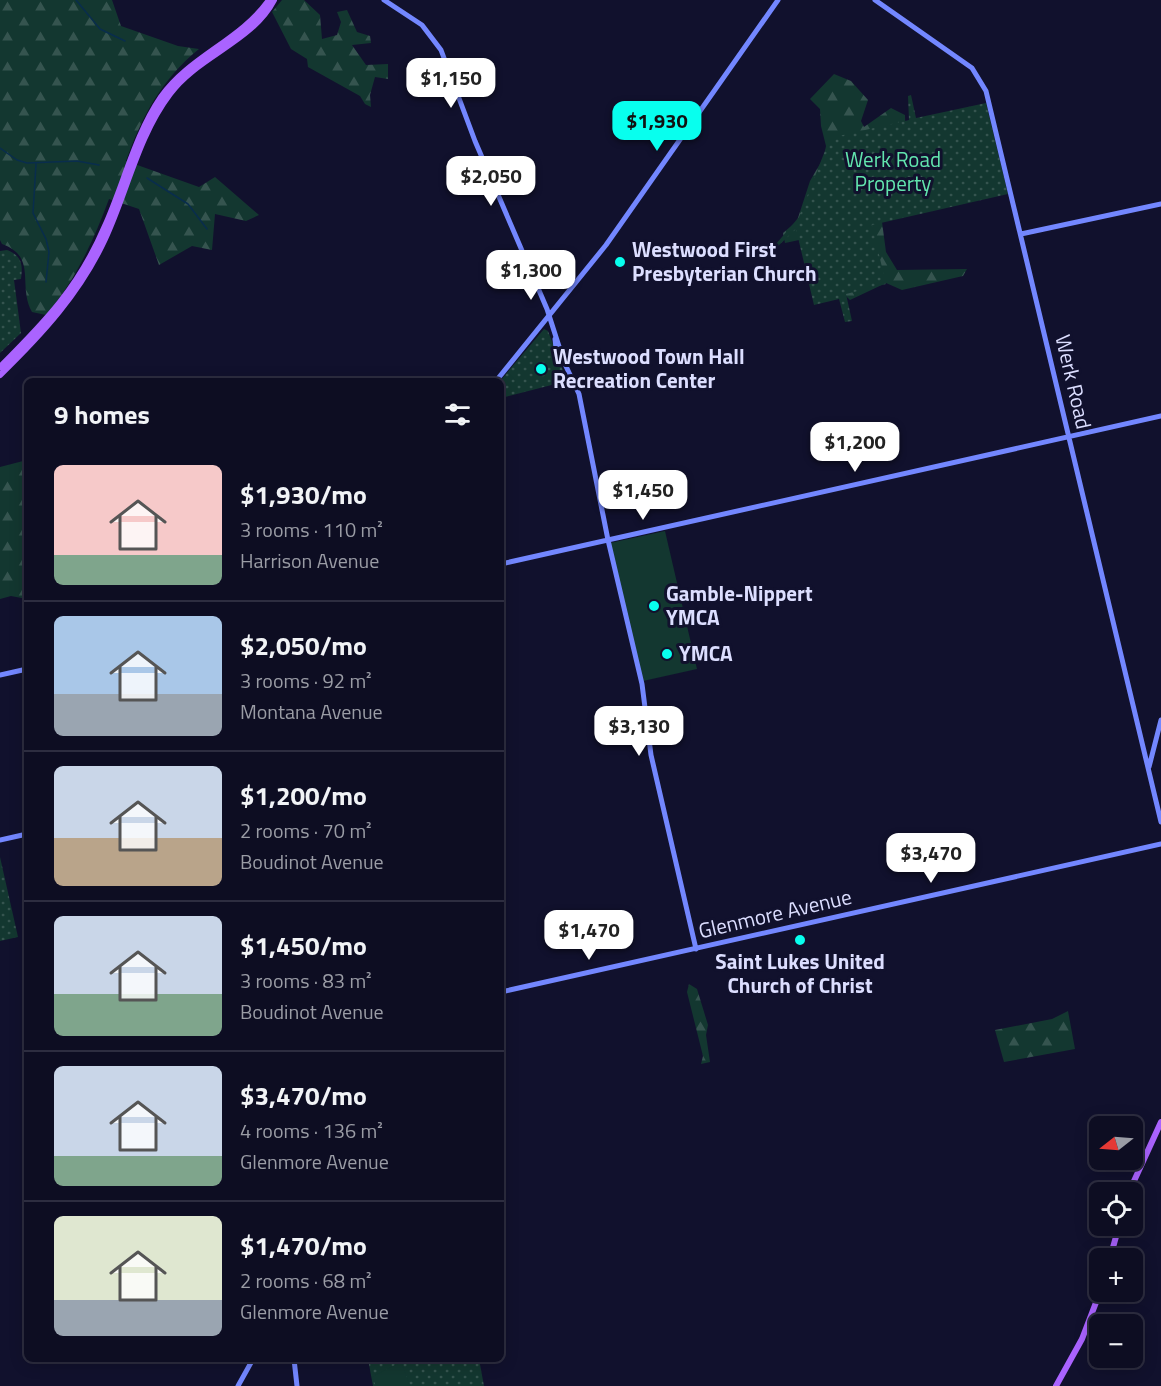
<!DOCTYPE html>
<meta charset="utf-8">
<style>
body{margin:0;font-family:"Titillium Web",sans-serif;background:#1b1b2f;color:#f1f3f6;height:100vh;display:flex;flex-direction:column;font-size:22px;white-space:nowrap}
*{box-sizing:border-box;margin:0}
p{font-size:20px;color:#9a9ca5}
.icon{flex:none;width:33px;height:33px;fill:none;stroke:currentColor;stroke-width:2;stroke-linecap:round;stroke-linejoin:round}
.map{position:relative;flex:1;overflow:hidden}
.side{position:absolute;left:24px;top:378px;width:480px;height:984px;display:flex;flex-direction:column;background:#0d0d22;border-radius:9px;box-shadow:0 3px 15px #0003,0 0 0 2px #2d2d40}
.side>*{flex:none}
.needle{width:39px;rotate:253deg}
.controls{position:absolute;left:1089px;top:1116px;display:grid;gap:12px}
.controls a{display:grid;place-items:center;width:54px;height:54px;border-radius:9px;background:#0d0d22;box-shadow:0 3px 15px #0003,0 0 0 2px #2d2d40;font-size:30px}
.price{position:absolute;translate:-50% -51px;padding:0 14px;border-radius:12px;background:#fff;color:#222;font-size:20px;line-height:39px;filter:drop-shadow(0 2px 3px #0008)}
.price::after{content:'';position:absolute;left:50%;top:36px;width:18px;height:14px;margin-left:-9px;background:inherit;clip-path:polygon(0 0,100% 0,50% 100%)}
.price.on{background:#08ffee;color:#111}
ul{padding:0;list-style:none}
li{display:flex;align-items:center;gap:18px;height:150px;padding:0 30px}
li+li{border-top:2px solid #2d2d40}
li span{display:grid;place-items:center;flex:none;width:168px;height:120px;border-radius:9px;color:#555}
li>.icon{margin-inline-start:auto}
span .icon{width:72px;height:72px;fill:#fffc;stroke-width:1}
li b{font-size:26px}
h2{display:flex;justify-content:space-between;align-items:center;height:72px;padding:0 30px;font-size:26px}
.map>svg:first-child{display:block}
</style>
<div class="map">
<svg width="1161" height="1386" viewBox="0 0 1161 1386">
<defs>
<pattern id="forest-firs" width="22" height="20" patternUnits="userSpaceOnUse" patternTransform="scale(1.5)"><rect width="22" height="20" fill="#133730"/><path d="M5 1l3.5 6h-7zM16 11l3.5 6h-7z" fill="#35544f"/></pattern>
<pattern id="park-dots" width="8" height="8" patternUnits="userSpaceOnUse" patternTransform="scale(1.5)"><rect width="8" height="8" fill="#133730"/><path d="M2 2h.1M6 6h.1" fill="none" stroke="#35544f" stroke-width="1.8" stroke-linecap="round"/></pattern>
</defs>
<rect width="100%" height="100%" fill="#11112d"/>
<path fill="url(#forest-firs)" d="M0,0H112L121,26L178,46L199,49C161,80 142,116 126,161L199,187L215,177L259,215L246,221L215,214L212,250L192,246L159,265L139,209L109,199C93,242 75,281 46,315L32,312C17,285 38,257 2,244L0,240Z
M282,0H304L320,15L322,39L337,35L341,22L337,12L347,10L357,32L370,36L371,43L352,45L366,65L388,64V79L375,77L370,95L371,107L365,104L360,96L308,67L307,59L291,49L272,12Z
M834,74L851,81L868,100L861,121L864,127L891,108L905,115L906,154L882,222L886,252L897,270L967,269L963,276L902,290L886,283L850,300L841,291L817,298L799,240L785,243L783,233L797,221L810,181L824,157L826,146L821,126L820,109L810,99Z
M27,460V599L11,596L0,599V467Z
M689,984L697,989L708,1025L706,1035L710,1062L701,1064L703,1056L687,992Z
M1068,1011L1075,1049L1004,1062L995,1030L1052,1019Z"/>
<path fill="url(#park-dots)" d="M911,95L916,118L986,103L1008,194L872,225L886,284L846,294L852,321L845,322L839,299L814,305L796,229L777,247L776,244L799,217L830,138L909,120L908,96Z
M7,250C22,256 23,265 21,279L14,280L21,333L0,353V251Z
M544,329L548,331L567,381L501,398L500,381Z
M0,857L18,937L0,941Z
M368,1359H479L484,1386H373Z"/>
<path fill="#133730" d="M665,531L697,669L643,681L610,543Z
M401,1362L410,1386H376L372,1377Z"/>
<g fill="none" stroke-linecap="round" stroke-linejoin="round">
<path stroke="#092d4d" stroke-width="1.5" d="M76,0L100,29L125,41
M0,148L17,160L27,163L77,161L99,165
M36,164L33,213L46,239L49,252L46,282
M147,178L188,204L207,229"/>
<path stroke="#7387ff" stroke-width="5" d="M384,0L422,25L441,50L475,141L547,309L564,362L579,394L608,540L642,684L651,755L696,949
M875,0L972,68L986,91L1161,822
M1021,234L1161,204
M555,339L556,348L563,361
M496,381L606,245L778,0
M501,564L1161,416
M0,675L27,669
M1149,767L1161,720
M0,840L27,834
M501,992L1161,844
M294,1359L297,1386
M238,1386L253,1359"/>
<path stroke="#aa63ff" stroke-width="6" d="M0,367C46,321 79,287 105,226C124,184 135,135 161,97C190,56 240,41 269,0
M0,375C42,334 80,293 105,239C127,192 138,136 170,94C198,56 252,42 274,0
M1129,1192L1161,1122
M1110,1258L1119,1226
M1056,1386L1082,1339L1100,1292"/>
</g>
<g fill="#08ffee" stroke="#11112d" stroke-width="2">
<circle cx="620" cy="262" r="6"/>
<circle cx="541" cy="369" r="6"/>
<circle cx="654" cy="606" r="6"/>
<circle cx="667" cy="654" r="6"/>
<circle cx="800" cy="940" r="6"/>
</g>
<g text-anchor="middle" stroke-width="6" stroke-linejoin="round" paint-order="stroke">
<g font-size="21" fill="#62e5ae" stroke="#11112d">
<text x="893" y="167">Werk Road<tspan x="893" dy="24">Property</tspan></text>
</g>
<g font-size="21" font-weight="bold" fill="#dcdeff" stroke="#11112d" text-anchor="start">
<text x="632" y="257">Westwood First<tspan x="632" dy="24">Presbyterian Church</tspan></text>
<text x="553" y="364">Westwood Town Hall<tspan x="553" dy="24">Recreation Center</tspan></text>
<text x="666" y="601">Gamble-Nippert<tspan x="666" dy="24">YMCA</tspan></text>
<text x="679" y="661">YMCA</text>
<text x="800" y="969" text-anchor="middle">Saint Lukes United<tspan x="800" dy="24">Church of Christ</tspan></text>
</g>
<g font-size="21" fill="#dcdeff" stroke="#11112d">
<text transform="translate(1073 382) rotate(77)" y="7">Werk Road</text>
<text transform="translate(775 914) rotate(-13)" y="7">Glenmore Avenue</text>
</g>
</g>
</svg>
<div class="controls">
<a><svg class="needle" viewBox="-14 -14 28 28"><path d="M0-13l5 13h-10z" fill="#e53935"/><path d="M0 13l5-13h-10z" fill="#9a9ca5"/></svg></a>
<a><svg class="icon" aria-label="locate" viewBox="0 0 24 24"><circle cx="12" cy="12" r="6"/><path d="M12 2v4M12 18v4M2 12h4M18 12h4"/></svg></a>
<a>+</a>
<a>−</a>
</div>
<b class="price" style="left:451px;top:109px">$1,150</b>
<b class="price on" style="left:657px;top:152px">$1,930</b>
<b class="price" style="left:491px;top:207px">$2,050</b>
<b class="price" style="left:531px;top:301px">$1,300</b>
<b class="price" style="left:855px;top:473px">$1,200</b>
<b class="price" style="left:643px;top:521px">$1,450</b>
<b class="price" style="left:639px;top:757px">$3,130</b>
<b class="price" style="left:931px;top:884px">$3,470</b>
<b class="price" style="left:589px;top:961px">$1,470</b>
<section class="side">
<h2>9 homes<svg class="icon" aria-label="filters" viewBox="0 0 24 24"><path d="M4 7h16M4 17h16"/><circle cx="9" cy="7" r="2"/><circle cx="15" cy="17" r="2"/></svg></h2>
<ul>
<li><span style="background:linear-gradient(#f6c9c9 75%,#7fa58c 0)"><svg class="icon" aria-label="home" viewBox="0 0 24 24"><path d="M3 11l9-7 9 7M6 9v11h12V9"/></svg></span><div><b>$1,930/mo</b><p>3 rooms · 110 m²</p><p>Harrison Avenue</p></div></li>
<li><span style="background:linear-gradient(#a9c7e8 65%,#9aa5b1 0)"><svg class="icon" aria-label="home" viewBox="0 0 24 24"><path d="M3 11l9-7 9 7M6 9v11h12V9"/></svg></span><div><b>$2,050/mo</b><p>3 rooms · 92 m²</p><p>Montana Avenue</p></div></li>
<li><span style="background:linear-gradient(#c9d6e8 60%,#b9a48a 0)"><svg class="icon" aria-label="home" viewBox="0 0 24 24"><path d="M3 11l9-7 9 7M6 9v11h12V9"/></svg></span><div><b>$1,200/mo</b><p>2 rooms · 70 m²</p><p>Boudinot Avenue</p></div></li>
<li><span style="background:linear-gradient(#c9d6e8 65%,#7fa58c 0)"><svg class="icon" aria-label="home" viewBox="0 0 24 24"><path d="M3 11l9-7 9 7M6 9v11h12V9"/></svg></span><div><b>$1,450/mo</b><p>3 rooms · 83 m²</p><p>Boudinot Avenue</p></div></li>
<li><span style="background:linear-gradient(#c9d6e8 75%,#7fa58c 0)"><svg class="icon" aria-label="home" viewBox="0 0 24 24"><path d="M3 11l9-7 9 7M6 9v11h12V9"/></svg></span><div><b>$3,470/mo</b><p>4 rooms · 136 m²</p><p>Glenmore Avenue</p></div></li>
<li><span style="background:linear-gradient(#dfe7d0 70%,#9aa5b1 0)"><svg class="icon" aria-label="home" viewBox="0 0 24 24"><path d="M3 11l9-7 9 7M6 9v11h12V9"/></svg></span><div><b>$1,470/mo</b><p>2 rooms · 68 m²</p><p>Glenmore Avenue</p></div></li>
</ul>
</section>
</div>
